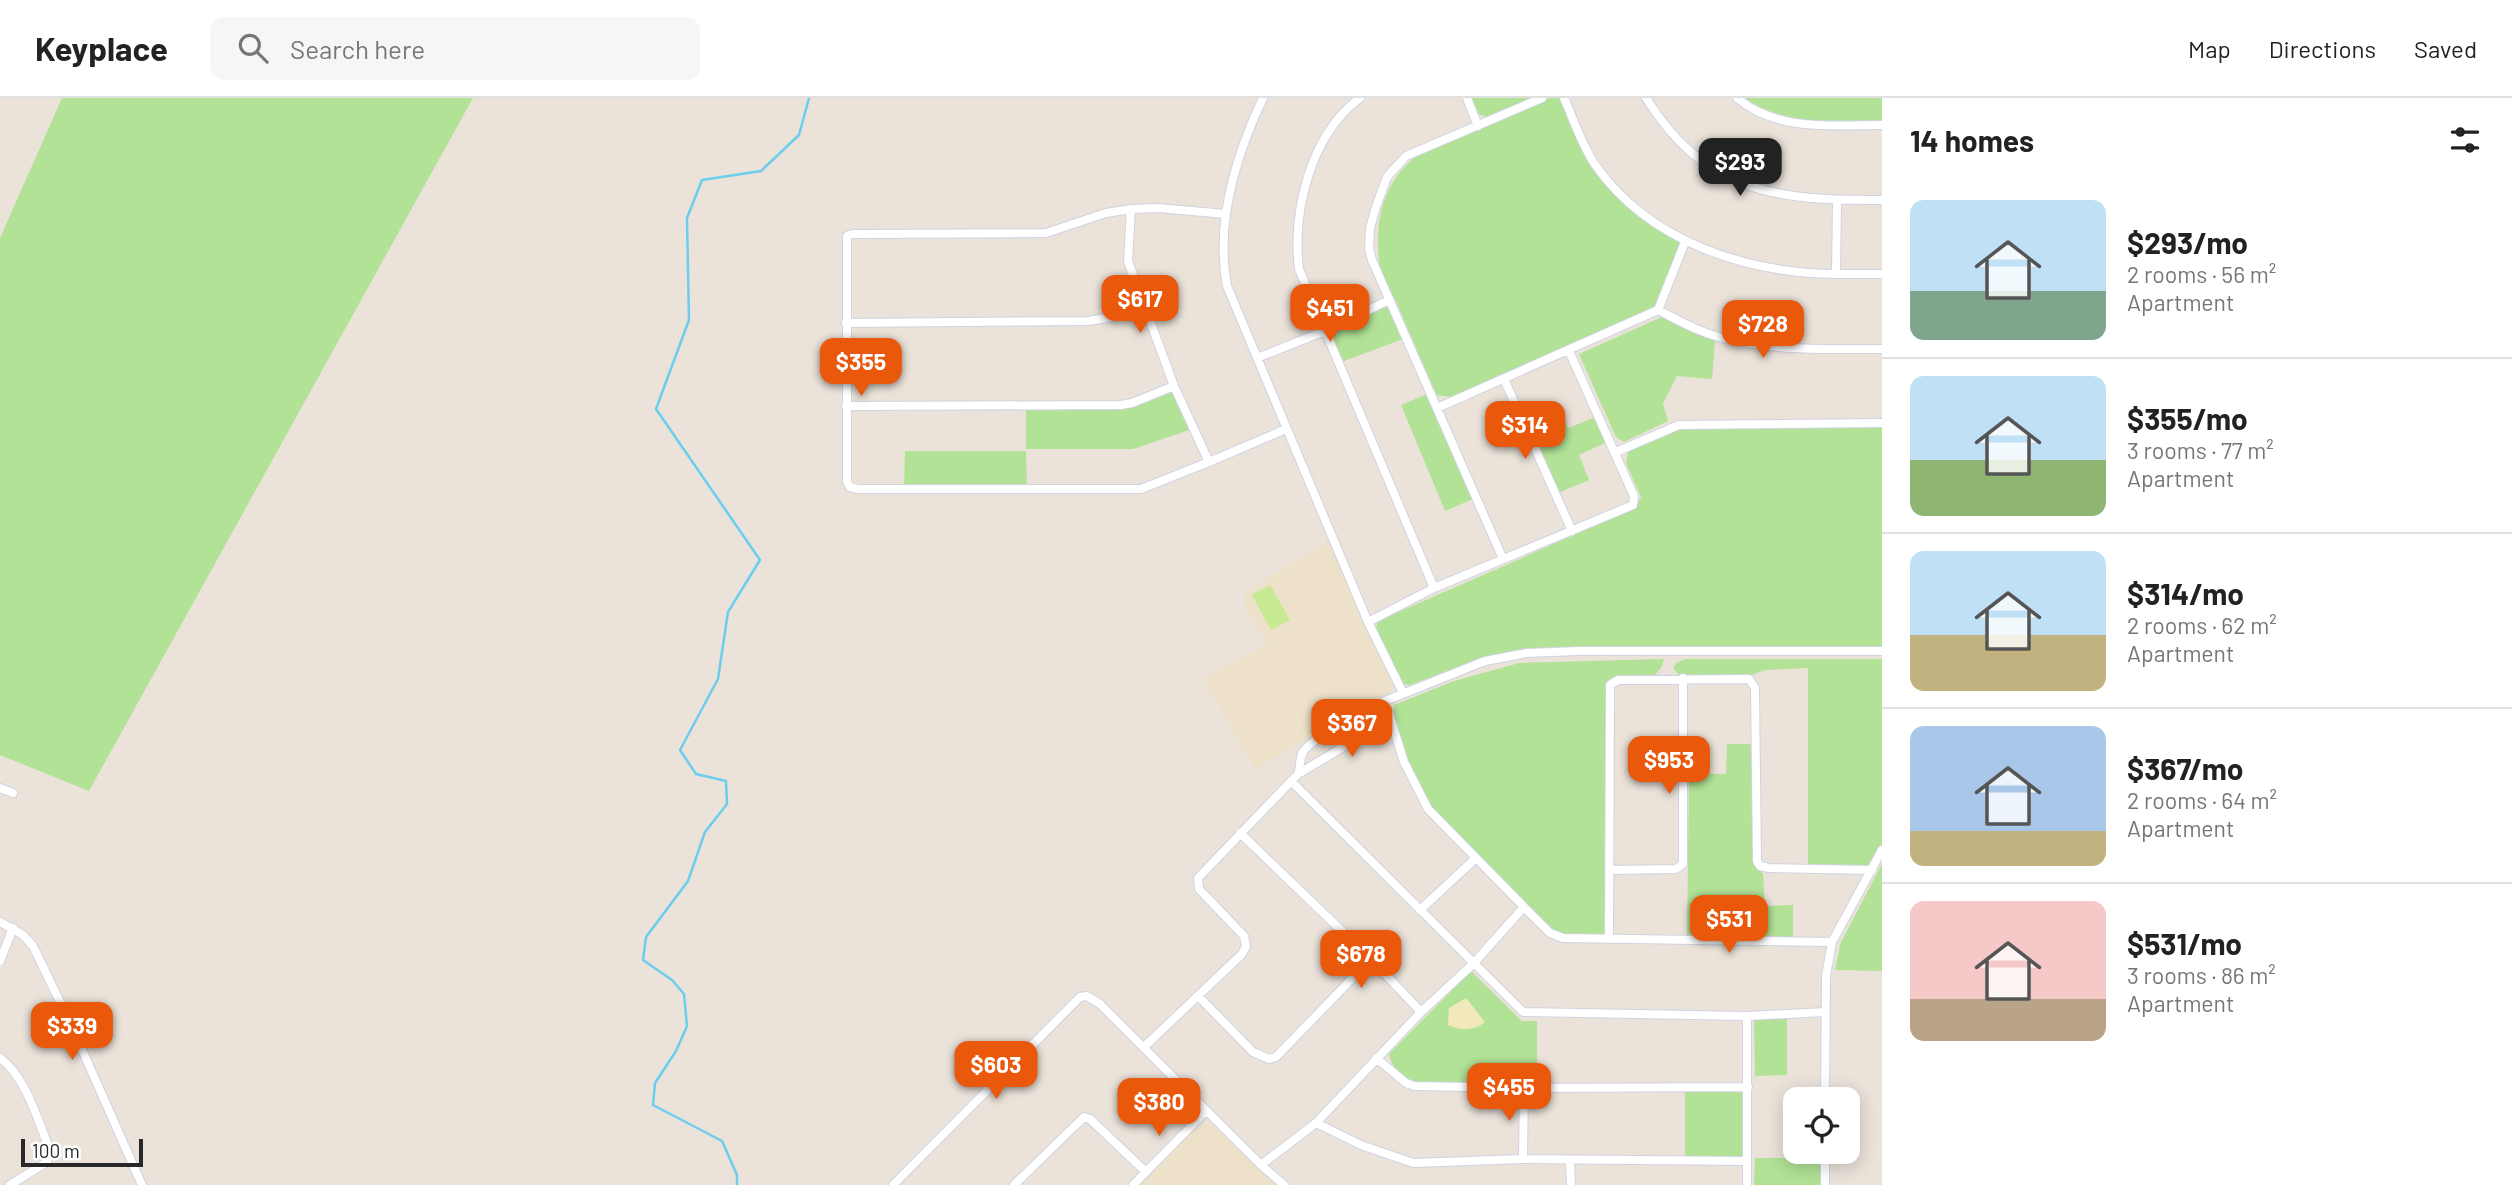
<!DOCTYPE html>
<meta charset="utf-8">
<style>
body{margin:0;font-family:Barlow,sans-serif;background:#f6f6f6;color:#222;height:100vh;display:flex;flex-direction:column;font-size:26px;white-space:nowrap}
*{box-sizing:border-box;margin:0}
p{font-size:23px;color:#767676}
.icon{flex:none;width:38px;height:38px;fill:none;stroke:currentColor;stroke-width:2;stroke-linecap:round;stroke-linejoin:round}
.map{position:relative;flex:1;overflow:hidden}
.panel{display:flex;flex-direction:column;background:#fff;width:630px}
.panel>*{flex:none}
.controls{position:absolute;left:1783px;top:989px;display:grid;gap:14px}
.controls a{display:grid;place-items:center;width:77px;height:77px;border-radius:14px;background:#fff;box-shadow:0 4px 18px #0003;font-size:35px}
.scale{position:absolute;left:21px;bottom:18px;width:122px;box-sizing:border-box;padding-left:7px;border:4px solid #282828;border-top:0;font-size:19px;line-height:24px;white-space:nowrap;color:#282828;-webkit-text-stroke:5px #fff;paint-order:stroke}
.price{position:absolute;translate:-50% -60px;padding:0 16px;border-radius:14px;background:#ea580c;color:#fff;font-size:23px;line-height:46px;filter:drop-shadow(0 2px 4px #0008)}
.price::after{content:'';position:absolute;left:50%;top:42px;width:21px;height:16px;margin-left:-10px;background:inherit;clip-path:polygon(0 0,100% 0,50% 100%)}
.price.active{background:#222;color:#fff}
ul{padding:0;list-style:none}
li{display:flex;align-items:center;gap:21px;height:175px;padding:0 28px}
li+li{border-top:2px solid #e0e0e0}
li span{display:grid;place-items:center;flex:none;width:196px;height:140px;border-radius:14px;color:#555}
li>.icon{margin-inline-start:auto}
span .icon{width:84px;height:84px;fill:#fffc;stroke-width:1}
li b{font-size:30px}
h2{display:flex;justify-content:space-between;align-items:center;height:84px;padding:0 28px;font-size:30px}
header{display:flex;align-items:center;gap:42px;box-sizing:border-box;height:98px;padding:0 35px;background:#fff;border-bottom:2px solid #e0e0e0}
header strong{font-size:33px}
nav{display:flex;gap:38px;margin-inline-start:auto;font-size:24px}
.search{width:490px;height:63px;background:#f6f6f6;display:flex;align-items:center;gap:18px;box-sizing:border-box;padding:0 24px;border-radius:14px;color:#767676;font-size:26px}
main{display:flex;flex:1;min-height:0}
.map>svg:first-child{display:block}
</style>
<header>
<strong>Keyplace</strong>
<div class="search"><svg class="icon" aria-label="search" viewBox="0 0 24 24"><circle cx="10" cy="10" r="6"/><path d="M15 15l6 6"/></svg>Search here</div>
<nav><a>Map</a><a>Directions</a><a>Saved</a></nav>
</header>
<main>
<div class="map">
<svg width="1882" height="1087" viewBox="0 0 1882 1087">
<rect width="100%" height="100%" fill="#ebe3da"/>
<path fill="#ede1c9" d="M1328,444L1394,591L1255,671L1203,581L1267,545L1244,507L1245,494Z
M1207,1025L1212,1027L1276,1087H1138L1195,1031Z"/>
<path fill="#b1e296" d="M62,0H473L89,693L0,657V140Z
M1468,0H1536L1490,20L1475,15Z
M1550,0H1561L1585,53L1622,102L1682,145L1655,209L1452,299L1437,297C1423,266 1409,234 1396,203C1390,191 1381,177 1379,164C1374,119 1385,77 1425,52Z
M1745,0H1882V24C1836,24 1785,28 1745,0Z
M1384,209L1391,211L1403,241L1344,263L1331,237L1334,232Z
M1662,219L1715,242L1712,281L1677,278L1663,306L1668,323L1624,344L1616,339L1579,256Z
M1173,290L1189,332L1133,351H1026V310H1109Z
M1427,296L1473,401L1445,413L1401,307Z
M1556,303L1568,330L1596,319L1607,344L1579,357L1589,382L1558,395L1523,316Z
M1882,329V550H1579L1484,559L1410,587L1403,586L1376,530L1378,523L1636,410L1641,399L1626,365L1628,353L1674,333L1681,330Z
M905,353H1026L1027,389H904Z
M1664,561L1661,570L1655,577L1613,581L1607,839H1563L1551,834L1429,710L1406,664L1392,620L1394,607L1454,583L1519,565Z
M1685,561H1882V747L1870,769H1808V570L1765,572L1749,578H1680L1673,570L1676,565Z
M1727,646H1754V765L1763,776L1765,808L1793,807V840L1687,839L1689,676H1726Z
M1882,766V873L1835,872L1841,844Z
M1471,873L1522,923H1537V987L1416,985C1403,980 1391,969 1389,956Z
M1787,920V977L1755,978L1754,921Z
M1746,991L1744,1060H1685V992Z
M1786,1034H1795L1796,1054H1823L1822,1087H1754L1755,1060H1786Z"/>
<path fill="#f1e8bc" d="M1466,900L1485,924C1474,933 1461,933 1448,927L1449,910Z"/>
<path fill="#c6e992" d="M1270,487L1290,522L1271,532L1252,497Z"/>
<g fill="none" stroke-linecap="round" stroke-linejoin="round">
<path stroke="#6ccdee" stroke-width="2.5" d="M737,1087V1077L722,1043L653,1007L655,985L676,953L687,928L684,896L672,882L643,862L646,839L688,783L705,734L727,706L726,683L696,676L680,652L718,581L728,514L760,462L656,311L689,222L687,120L702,82L761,73L799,37L809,0"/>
<g stroke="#cfd3e2" stroke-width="10">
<path id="street" d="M1263,0C1236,57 1215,125 1227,188L1368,524L1403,595
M1360,0C1311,36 1292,112 1299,171L1434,490
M1467,0L1478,28
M1564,0C1574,22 1582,48 1596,68C1650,144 1746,175 1836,176
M1646,0C1705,95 1778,103 1882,102
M1737,0C1777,34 1833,27 1882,27
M1837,102L1836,176H1882
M1131,111L1106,115L1046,135L853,136L847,138V384L850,389L858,391H1141L1209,364
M1226,116L1158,110L1131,111L1128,163L1174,288L1209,364L1286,331
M1658,212C1680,223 1702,236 1727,241C1778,253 1830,251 1882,251
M846,225L1089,223L1118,218L1144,208
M1257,260L1325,233L1389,202
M1504,281L1572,433
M846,308L1121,307L1132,305L1174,288
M1437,310L1658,212L1685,144
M1616,354L1679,327L1882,325
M1503,461L1372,162L1369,151L1370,130L1376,109L1387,79L1406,58L1542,0
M1368,524L1434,490L1633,407L1634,398L1569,253
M1385,603L1485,563L1527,555L1578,553H1882
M1298,676L1390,621
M1291,683L1523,914L1747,918L1825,914
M0,690L13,695
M1610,772L1676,771L1683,766V580
M1524,809L1550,835L1563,840L1832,844L1826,878L1825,1001
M1420,812L1476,760
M0,824L23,837L33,848L72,929L142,1087
M1609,841L1610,587L1618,582L1749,581L1755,590L1757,763L1760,768L1769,770L1872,772
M1832,844L1882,752
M1371,861L1421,914
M0,863L13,830
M1198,898L1253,954L1269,961L1276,959L1371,861L1240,735
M1144,949L1242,856L1246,848L1244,838L1199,791L1198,780L1298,676C1301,669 1299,660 1303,654C1313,638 1367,613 1385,603L1404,664L1428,711L1524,809L1473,866L1421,914L1316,1025L1261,1067
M0,960C25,977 39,1025 50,1053L47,1064L10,1087
M1376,960L1406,985L1414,988L1524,990L1748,989
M1316,1025L1361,1047L1413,1065L1523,1061L1747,1063
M1825,1054V1087
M1523,1061L1524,990
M1570,1062L1571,1087
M893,1087L1074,905L1080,899L1087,898L1100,906L1261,1067L1284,1087
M1014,1087L1084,1019L1090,1021L1146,1074
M1133,1087L1206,1013
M1747,1087V918"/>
</g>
<use href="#street" stroke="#fff" stroke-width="8"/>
</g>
</svg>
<div class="controls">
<a><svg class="icon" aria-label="locate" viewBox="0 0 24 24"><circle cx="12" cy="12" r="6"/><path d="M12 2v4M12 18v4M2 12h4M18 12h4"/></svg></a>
</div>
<div class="scale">100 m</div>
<b class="price active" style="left:1740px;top:100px">$293</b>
<b class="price" style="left:1140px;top:237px">$617</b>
<b class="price" style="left:1330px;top:246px">$451</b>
<b class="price" style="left:1763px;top:262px">$728</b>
<b class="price" style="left:861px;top:300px">$355</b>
<b class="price" style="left:1525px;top:363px">$314</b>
<b class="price" style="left:1352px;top:661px">$367</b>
<b class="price" style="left:1669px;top:698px">$953</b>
<b class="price" style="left:1729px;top:857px">$531</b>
<b class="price" style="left:1361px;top:892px">$678</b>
<b class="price" style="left:72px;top:964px">$339</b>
<b class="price" style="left:996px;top:1003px">$603</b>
<b class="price" style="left:1509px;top:1025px">$455</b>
<b class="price" style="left:1159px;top:1040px">$380</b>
</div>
<section class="panel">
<h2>14 homes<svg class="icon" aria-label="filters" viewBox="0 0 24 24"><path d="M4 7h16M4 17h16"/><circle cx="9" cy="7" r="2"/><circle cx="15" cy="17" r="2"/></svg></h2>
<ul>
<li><span style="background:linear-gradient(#bfe0f5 65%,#7fa58c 0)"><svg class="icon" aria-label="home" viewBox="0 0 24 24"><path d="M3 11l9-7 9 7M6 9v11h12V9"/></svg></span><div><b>$293/mo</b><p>2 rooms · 56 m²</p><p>Apartment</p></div></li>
<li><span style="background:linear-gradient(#bfe0f5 60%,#8fb573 0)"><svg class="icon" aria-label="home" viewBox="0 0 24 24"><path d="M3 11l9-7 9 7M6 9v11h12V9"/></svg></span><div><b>$355/mo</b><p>3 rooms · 77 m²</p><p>Apartment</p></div></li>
<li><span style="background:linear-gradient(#bfe0f5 60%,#c2b280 0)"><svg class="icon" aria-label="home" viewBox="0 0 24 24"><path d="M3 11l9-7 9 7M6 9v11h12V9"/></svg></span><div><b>$314/mo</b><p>2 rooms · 62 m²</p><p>Apartment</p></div></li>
<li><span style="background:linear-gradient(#a9c7e8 75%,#c2b280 0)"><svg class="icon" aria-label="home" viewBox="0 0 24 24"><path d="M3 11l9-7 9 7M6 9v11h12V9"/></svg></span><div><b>$367/mo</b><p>2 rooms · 64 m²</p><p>Apartment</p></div></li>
<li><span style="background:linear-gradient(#f6c9c9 70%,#b9a48a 0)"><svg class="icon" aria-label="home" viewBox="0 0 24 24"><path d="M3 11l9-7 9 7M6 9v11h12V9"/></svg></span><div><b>$531/mo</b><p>3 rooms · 86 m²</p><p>Apartment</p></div></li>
</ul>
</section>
</main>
